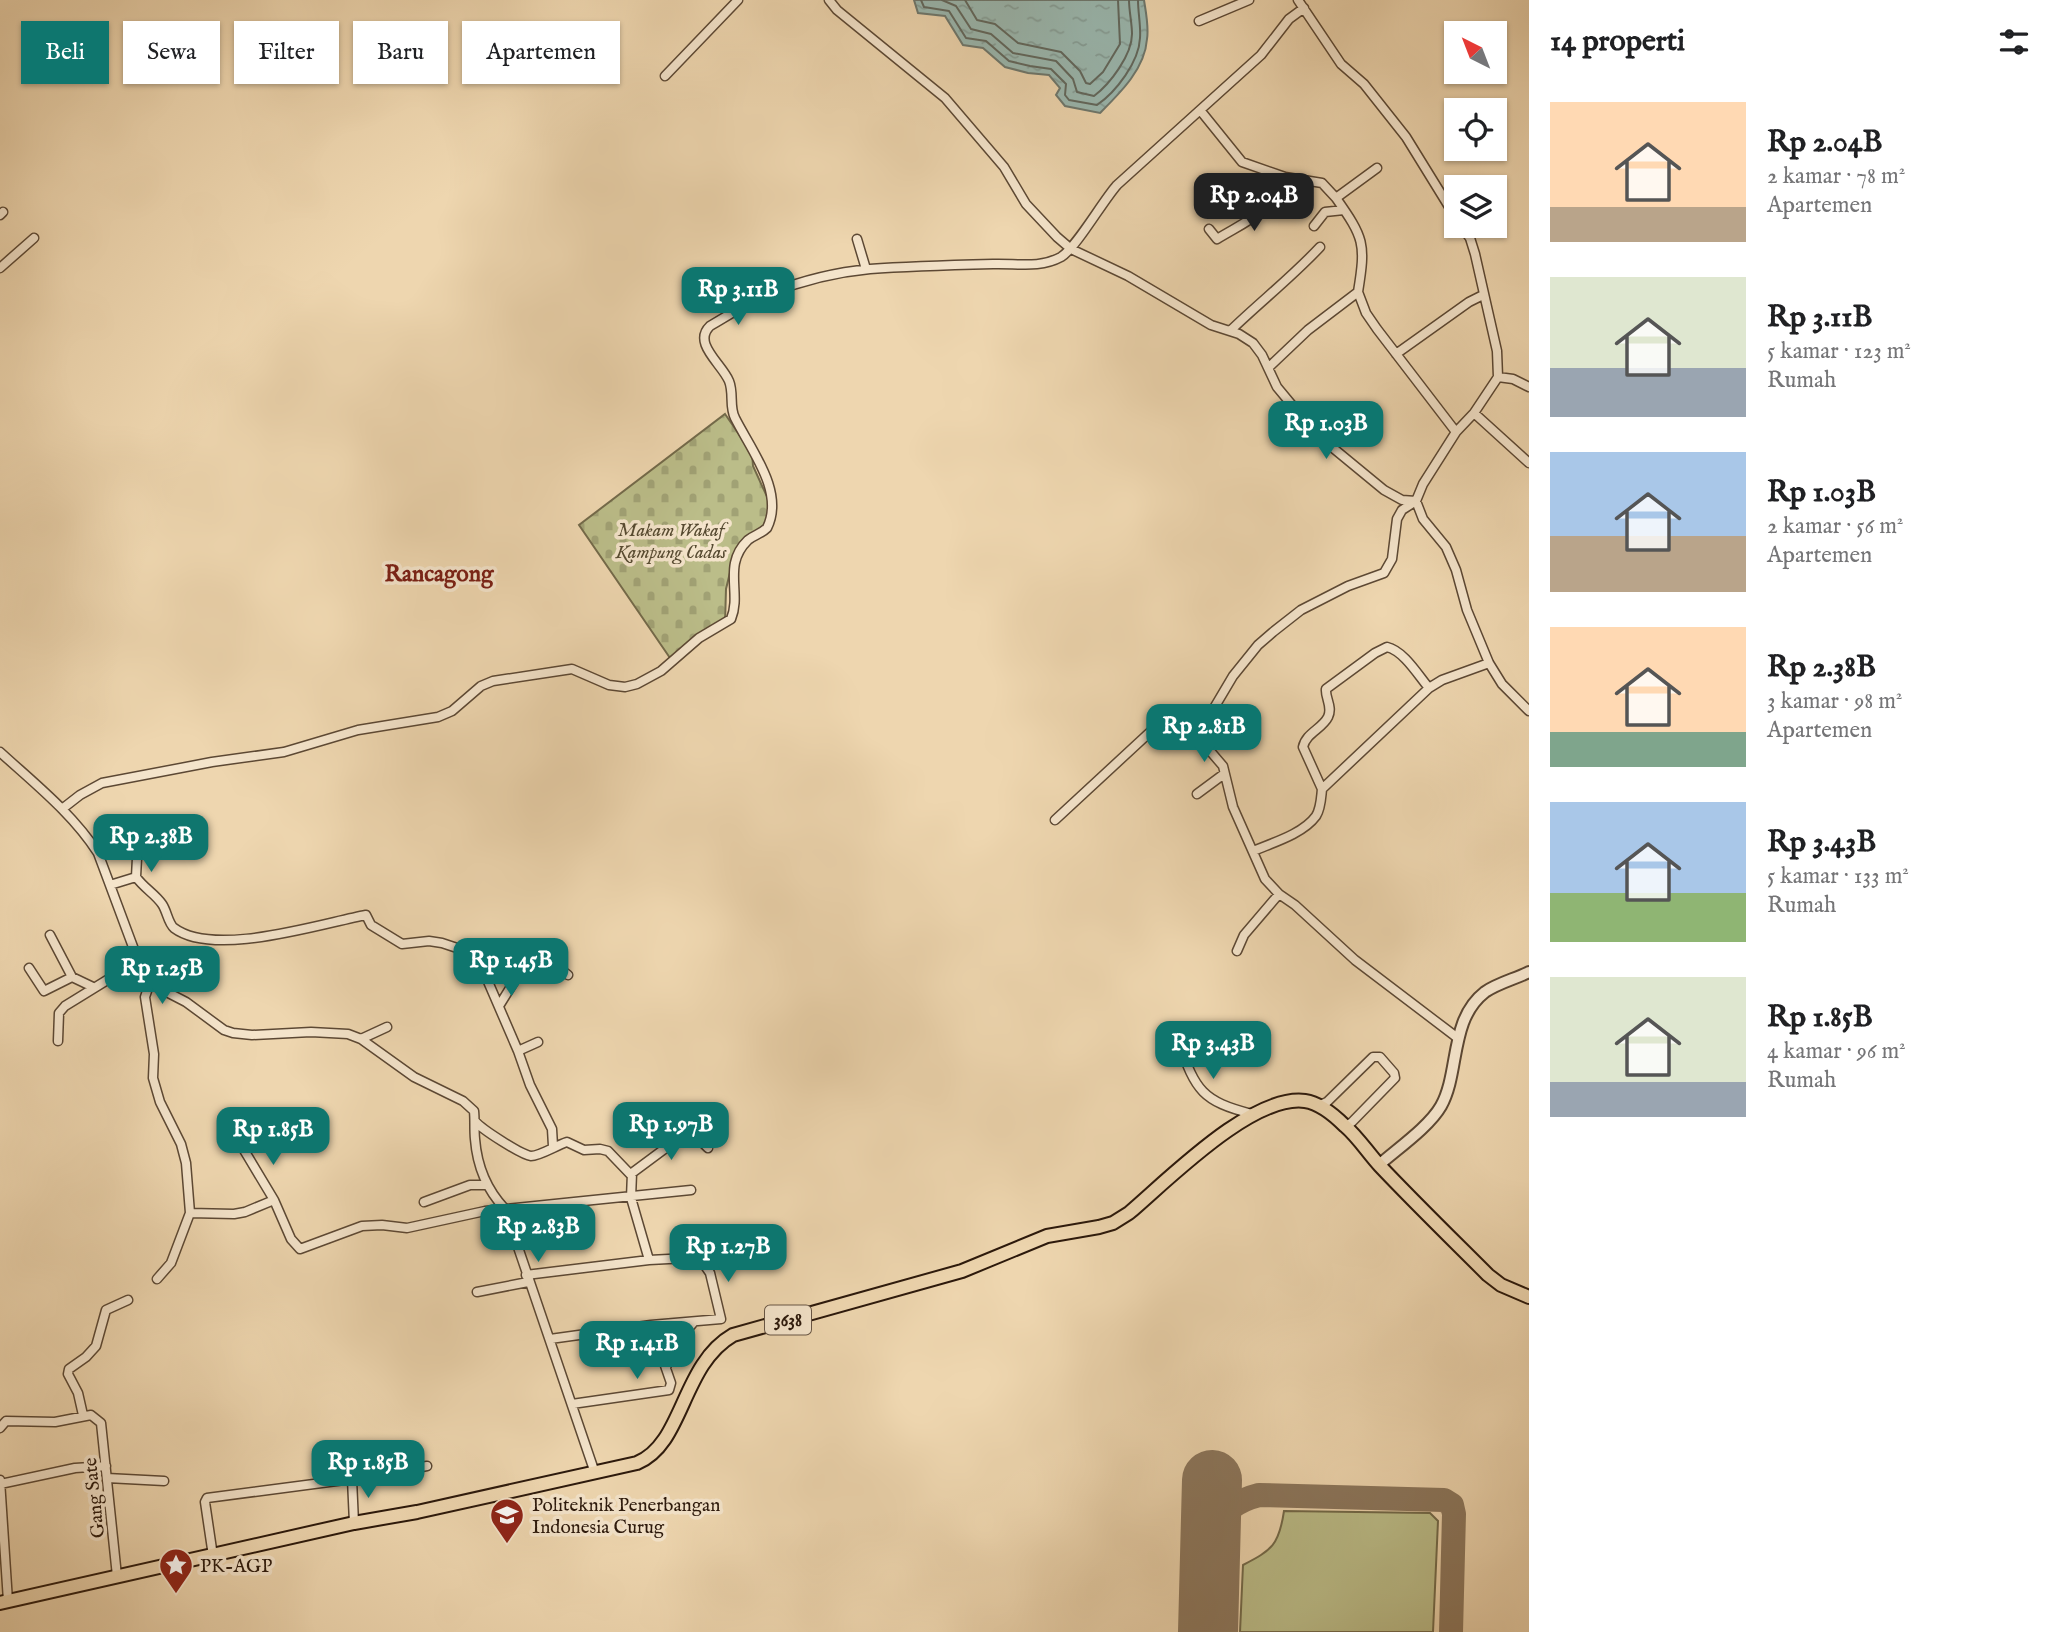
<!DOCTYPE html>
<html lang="id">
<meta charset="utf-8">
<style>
body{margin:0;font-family:"IM FELL English",serif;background:#f6f6f6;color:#202124;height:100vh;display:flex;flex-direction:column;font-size:26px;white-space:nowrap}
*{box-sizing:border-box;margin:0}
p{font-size:23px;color:#757577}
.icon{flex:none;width:38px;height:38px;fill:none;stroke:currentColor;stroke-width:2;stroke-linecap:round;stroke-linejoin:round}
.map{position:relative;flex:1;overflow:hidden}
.details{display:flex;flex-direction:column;background:#fff;width:525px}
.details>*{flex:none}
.banner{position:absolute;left:21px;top:21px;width:665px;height:63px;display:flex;gap:14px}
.needle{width:46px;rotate:318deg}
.controls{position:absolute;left:1444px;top:21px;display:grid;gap:14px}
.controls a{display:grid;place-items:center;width:63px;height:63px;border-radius:0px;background:#fff;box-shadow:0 2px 5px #0004;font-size:35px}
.price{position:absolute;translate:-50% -60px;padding:0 16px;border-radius:14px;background:#0f766e;color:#fff;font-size:23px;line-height:46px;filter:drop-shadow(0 2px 4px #0008)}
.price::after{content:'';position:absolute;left:50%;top:42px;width:21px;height:16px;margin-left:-10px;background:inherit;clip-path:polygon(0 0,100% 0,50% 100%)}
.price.current{background:#222;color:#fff}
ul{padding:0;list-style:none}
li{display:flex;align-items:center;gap:21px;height:175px;padding:0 21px}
li span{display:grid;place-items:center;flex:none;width:196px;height:140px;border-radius:0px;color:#555}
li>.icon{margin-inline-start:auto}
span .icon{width:84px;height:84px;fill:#fffc;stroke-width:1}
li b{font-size:30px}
h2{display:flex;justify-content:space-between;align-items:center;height:84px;padding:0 21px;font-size:30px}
.pill{padding:0 24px;border-radius:0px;background:#fff;box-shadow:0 2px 5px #0004;font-size:24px;line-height:63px}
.pill.current{background:#0f766e;color:#fff}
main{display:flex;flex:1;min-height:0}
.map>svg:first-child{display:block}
</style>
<main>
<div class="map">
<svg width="1529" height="1632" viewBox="0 0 1529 1632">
<defs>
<pattern id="cemetery-stones" width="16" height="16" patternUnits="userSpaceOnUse" patternTransform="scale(1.75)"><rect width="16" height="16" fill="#bbbd89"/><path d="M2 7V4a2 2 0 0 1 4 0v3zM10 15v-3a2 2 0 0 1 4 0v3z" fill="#a1a275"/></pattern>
<pattern id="water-ripples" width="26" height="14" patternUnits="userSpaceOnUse" patternTransform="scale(1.75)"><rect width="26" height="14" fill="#9ab8b0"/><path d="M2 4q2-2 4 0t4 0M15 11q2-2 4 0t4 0" fill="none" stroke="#859d96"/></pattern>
</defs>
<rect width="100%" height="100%" fill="#eed6af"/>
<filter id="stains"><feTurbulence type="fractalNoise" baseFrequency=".00286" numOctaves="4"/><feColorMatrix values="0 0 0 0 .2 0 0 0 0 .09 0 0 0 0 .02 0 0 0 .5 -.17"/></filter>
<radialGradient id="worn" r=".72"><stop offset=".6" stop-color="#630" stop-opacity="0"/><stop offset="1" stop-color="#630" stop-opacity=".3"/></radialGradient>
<path fill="#bbbd89" stroke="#736a4a" stroke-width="2" d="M1284,1511L1430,1513L1438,1521L1433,1632H1240L1243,1565C1272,1550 1279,1545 1284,1511Z"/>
<path fill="url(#cemetery-stones)" stroke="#736a4a" stroke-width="2" d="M725,414L752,453L753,466L769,501L770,515L764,527L735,552L726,589L725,623L670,658L579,525Z"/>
<path fill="url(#water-ripples)" stroke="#6e786e" stroke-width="2" d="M914,0H1144C1146,13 1149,27 1147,39C1145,69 1120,93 1100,113L1065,106L1056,95L1060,88L1049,75L1028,73L1005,67L983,48L963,45L945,16L918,13Z"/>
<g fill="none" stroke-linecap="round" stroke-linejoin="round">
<path stroke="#62685e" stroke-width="2" d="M921,0L924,7L949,11L966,38L986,41L1009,61L1030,66L1051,69L1066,84L1065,95L1069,100L1097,105C1116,92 1139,62 1140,38C1141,26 1138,13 1138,0
M942,0L956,6L971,29L991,34L1013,53L1056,61L1073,79L1077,92L1094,96C1110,84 1132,55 1132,34C1132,23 1129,11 1129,0
M965,0L977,20L995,24L1018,43L1061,52L1080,71L1086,83L1090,84L1103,72L1120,44L1118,0"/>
<path stroke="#8c775d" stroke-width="24" d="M1211,1534C1222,1512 1235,1501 1259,1495L1444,1500L1452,1505L1454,1514L1451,1632"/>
<path stroke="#8c775d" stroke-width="60" d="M1208,1632L1212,1480"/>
<g stroke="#5c4834" stroke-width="11">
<path id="minor" d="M829,0L837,10L945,98L1004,167L1026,204L1057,237L1071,249L1128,276L1211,325L1239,334L1253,343L1262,355L1277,387L1316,434L1384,490L1402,500L1416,501L1423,519L1446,547L1456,570L1467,610L1489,663L1502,684L1529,711
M1298,0L1341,64L1364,84L1406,137L1456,218
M1199,21L1249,0
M665,76L738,0
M1200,110L1242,162L1285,177L1322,183L1336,198
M0,215L3,212
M1314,226L1325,212L1344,210
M1209,229L1217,239C1250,219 1269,214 1285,177
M857,239L866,269
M0,268L34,238
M1358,292L1366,313L1377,329L1456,432
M1230,331C1260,302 1292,277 1320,247
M1396,354L1469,302L1483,295
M1269,367L1308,330L1358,292C1366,243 1364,238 1336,198L1377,168
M1498,377L1513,379L1529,387
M1474,413L1529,463
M0,752C35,784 72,813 98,853L142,971L155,986L186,1002L224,1030L233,1033L252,1035L311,1032L348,1034L361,1039L414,1077L463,1101L474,1111C475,1120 474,1129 475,1139C477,1165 487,1190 505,1209L595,1473
M1322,789L1303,747C1306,733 1322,729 1328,717C1333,707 1325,698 1326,689L1375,653L1387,647C1404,651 1418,675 1429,688
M1197,794L1224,774
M62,809L80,795L102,783L212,762L284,752L358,730L438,717L452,711L481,686L493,681L572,669L609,685L625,687L637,684L661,671L699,638L731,619C742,593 722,565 748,540C754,535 761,534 767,528C785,492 751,450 735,418C729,407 734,393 729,381C722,364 692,343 710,326C729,315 750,301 771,293C801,281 838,272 870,269C911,266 952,265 993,264C1016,263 1039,269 1061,257C1076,248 1102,202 1117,185L1261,55L1289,19L1304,8
M1055,820L1162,721L1174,719L1199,738
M1253,851C1272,843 1303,834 1316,816C1321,808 1321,798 1322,789L1429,688L1442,680L1489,663
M136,877C144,888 155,894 162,904C167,911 168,923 174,928C214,958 319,924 366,915L371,925L402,944L429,941L442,943L466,951L480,963
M110,885L136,877L137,858L143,842L140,837
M50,935L72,977L93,987
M484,946L480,963L518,1051
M1237,951L1244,935L1279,894
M29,968L44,991L72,977
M150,982L145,997L154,1054L153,1078L160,1102L181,1144L186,1163L190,1213L171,1263L157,1279
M499,1006L533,951H537L568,975
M361,1039L387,1027
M1459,1039L1355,960L1295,905L1279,894L1265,879L1233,807L1223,766L1199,738L1201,730L1233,676L1258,645L1273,632L1301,610L1348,586L1384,573L1392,559L1397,519L1402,510L1416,501L1423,484L1456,432L1474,413L1498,377L1497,351L1475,254L1470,238L1461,226
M58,1041L59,1013L65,1006L138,961
M538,1042L518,1051L530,1085L552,1129L553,1146
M1179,1043C1196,1091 1202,1101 1252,1114
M1318,1106L1327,1102L1373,1057H1380L1394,1073L1395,1078L1352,1122L1346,1126
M475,1121C481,1129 522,1155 531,1156C540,1156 557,1145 567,1142L584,1150L600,1149L608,1151L631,1175
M244,1150L274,1200
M424,1202L470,1185H487
M190,1213L234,1214L245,1212L274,1200L291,1239L300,1249L362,1226L382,1225L407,1228L485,1211L691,1190
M649,1260L631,1198L632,1173L663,1150L693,1133L708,1148
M526,1275L649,1260L688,1258L701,1260L710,1273L721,1319L651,1325L550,1339
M477,1292L528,1282
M666,1368L671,1349L694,1322
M572,1404L669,1390L671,1383L651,1325
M83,1415L78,1393L68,1374L69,1369L86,1357L96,1346L106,1310L128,1300
M0,1428L6,1421L55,1422L91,1415L101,1423L117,1576
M107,1478L164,1481
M352,1479L354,1523
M0,1480L8,1601
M0,1484L75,1468L106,1466
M213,1556L205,1502L207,1498L352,1479L427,1466"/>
</g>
<g stroke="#5c4834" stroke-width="14">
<path id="tertiary" d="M1379,1165C1397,1149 1429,1127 1441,1106C1460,1072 1449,1020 1485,992C1498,983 1515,979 1529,972"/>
</g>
<g stroke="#2b180b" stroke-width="16">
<path id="primary" d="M0,1603L354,1523L417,1512L637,1463C684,1444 681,1365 733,1335L962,1271L1047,1236L1099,1227L1113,1223L1129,1213C1168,1180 1252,1094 1305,1101C1319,1103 1335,1116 1345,1126C1358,1137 1368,1153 1380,1166C1415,1203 1452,1239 1488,1275L1501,1285L1529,1297"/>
</g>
<use href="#minor" stroke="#f4e4cb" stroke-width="8"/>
<use href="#tertiary" stroke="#f4e4cb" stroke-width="10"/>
<use href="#primary" stroke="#eed6af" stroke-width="12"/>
</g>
<defs>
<g id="university-pin" transform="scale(1.75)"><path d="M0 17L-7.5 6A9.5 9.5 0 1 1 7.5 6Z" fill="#8f2418" stroke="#f4e4cb"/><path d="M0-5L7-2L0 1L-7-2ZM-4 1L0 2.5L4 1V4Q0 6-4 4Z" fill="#fff"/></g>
<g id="sight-pin" transform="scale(1.75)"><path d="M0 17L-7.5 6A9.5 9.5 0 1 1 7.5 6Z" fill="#8f2418" stroke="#f4e4cb"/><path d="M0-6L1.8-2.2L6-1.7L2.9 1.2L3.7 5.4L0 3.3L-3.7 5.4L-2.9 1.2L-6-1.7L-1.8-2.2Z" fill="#fff"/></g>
</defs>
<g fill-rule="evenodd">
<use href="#university-pin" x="507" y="1515"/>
<use href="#sight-pin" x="176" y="1565"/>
</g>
<g text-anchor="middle" stroke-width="7" stroke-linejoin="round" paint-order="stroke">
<rect fill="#f4e4cb" stroke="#675545" stroke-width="2" x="765" y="1305.5" width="46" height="29" rx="5"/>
<g font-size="18" font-weight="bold" fill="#2b180b">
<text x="788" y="1326">3638</text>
</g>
<g font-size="19" font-style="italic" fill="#564a31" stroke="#f4e4cb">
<text x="671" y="536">Makam Wakaf<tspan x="671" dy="22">Kampung Cadas</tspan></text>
</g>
<g font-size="19" fill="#2b180b" stroke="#f4e4cb">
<text transform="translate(93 1498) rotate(-96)" y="7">Gang Sate</text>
</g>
<g font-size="19" fill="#2b180b" stroke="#f4e4cb" text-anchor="start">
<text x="532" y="1511">Politeknik Penerbangan<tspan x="532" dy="22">Indonesia Curug</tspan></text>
<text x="200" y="1572">PK-AGP</text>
</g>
<g font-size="23" font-weight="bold" fill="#7a1f14" stroke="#f4e4cb">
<text x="439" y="581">Rancagong</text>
</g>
</g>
<rect width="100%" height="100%" filter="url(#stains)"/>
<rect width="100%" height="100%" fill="url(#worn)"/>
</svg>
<div class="controls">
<a><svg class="needle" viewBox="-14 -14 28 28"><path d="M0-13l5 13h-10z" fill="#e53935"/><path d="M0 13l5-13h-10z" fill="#757577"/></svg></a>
<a><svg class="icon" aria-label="locate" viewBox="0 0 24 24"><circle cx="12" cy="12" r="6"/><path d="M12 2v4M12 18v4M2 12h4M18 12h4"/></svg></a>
<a><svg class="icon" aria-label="layers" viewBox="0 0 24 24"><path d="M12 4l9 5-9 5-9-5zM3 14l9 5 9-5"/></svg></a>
</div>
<b class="price current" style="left:1254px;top:233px">Rp 2.04B</b>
<b class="price" style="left:738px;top:327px">Rp 3.11B</b>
<b class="price" style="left:1326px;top:461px">Rp 1.03B</b>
<b class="price" style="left:1204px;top:764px">Rp 2.81B</b>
<b class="price" style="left:151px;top:874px">Rp 2.38B</b>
<b class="price" style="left:511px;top:998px">Rp 1.45B</b>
<b class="price" style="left:162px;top:1006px">Rp 1.25B</b>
<b class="price" style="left:1213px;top:1081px">Rp 3.43B</b>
<b class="price" style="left:671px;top:1162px">Rp 1.97B</b>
<b class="price" style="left:273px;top:1167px">Rp 1.85B</b>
<b class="price" style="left:538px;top:1264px">Rp 2.83B</b>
<b class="price" style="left:728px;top:1284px">Rp 1.27B</b>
<b class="price" style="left:637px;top:1381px">Rp 1.41B</b>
<b class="price" style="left:368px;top:1500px">Rp 1.85B</b>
<div class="banner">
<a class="pill current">Beli</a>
<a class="pill">Sewa</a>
<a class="pill">Filter</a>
<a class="pill">Baru</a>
<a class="pill">Apartemen</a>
</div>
</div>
<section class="details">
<h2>14 properti<svg class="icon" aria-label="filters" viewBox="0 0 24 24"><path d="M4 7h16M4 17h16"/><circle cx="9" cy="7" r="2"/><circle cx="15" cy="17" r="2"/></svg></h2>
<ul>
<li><span style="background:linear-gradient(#ffd9b3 75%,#b9a48a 0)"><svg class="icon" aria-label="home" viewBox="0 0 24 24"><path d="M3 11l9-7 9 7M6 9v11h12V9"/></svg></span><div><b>Rp 2.04B</b><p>2 kamar · 78 m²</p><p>Apartemen</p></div></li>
<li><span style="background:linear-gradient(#dfe7d0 65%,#9aa5b1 0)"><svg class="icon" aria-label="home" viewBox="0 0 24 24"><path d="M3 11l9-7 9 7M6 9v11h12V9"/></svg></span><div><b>Rp 3.11B</b><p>5 kamar · 123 m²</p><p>Rumah</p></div></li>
<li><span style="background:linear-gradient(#a9c7e8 60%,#b9a48a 0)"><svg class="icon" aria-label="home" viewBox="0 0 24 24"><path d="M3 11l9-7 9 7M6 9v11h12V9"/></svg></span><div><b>Rp 1.03B</b><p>2 kamar · 56 m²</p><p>Apartemen</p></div></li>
<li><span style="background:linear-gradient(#ffd9b3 75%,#7fa58c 0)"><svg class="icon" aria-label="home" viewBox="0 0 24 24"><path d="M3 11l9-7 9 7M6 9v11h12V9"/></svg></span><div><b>Rp 2.38B</b><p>3 kamar · 98 m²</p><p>Apartemen</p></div></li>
<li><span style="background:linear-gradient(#a9c7e8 65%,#8fb573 0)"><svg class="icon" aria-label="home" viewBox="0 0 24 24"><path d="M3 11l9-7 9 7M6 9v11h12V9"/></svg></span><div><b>Rp 3.43B</b><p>5 kamar · 133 m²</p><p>Rumah</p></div></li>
<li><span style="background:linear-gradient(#dfe7d0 75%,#9aa5b1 0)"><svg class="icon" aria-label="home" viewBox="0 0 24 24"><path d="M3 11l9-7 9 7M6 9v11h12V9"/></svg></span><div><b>Rp 1.85B</b><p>4 kamar · 96 m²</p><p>Rumah</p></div></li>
</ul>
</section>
</main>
